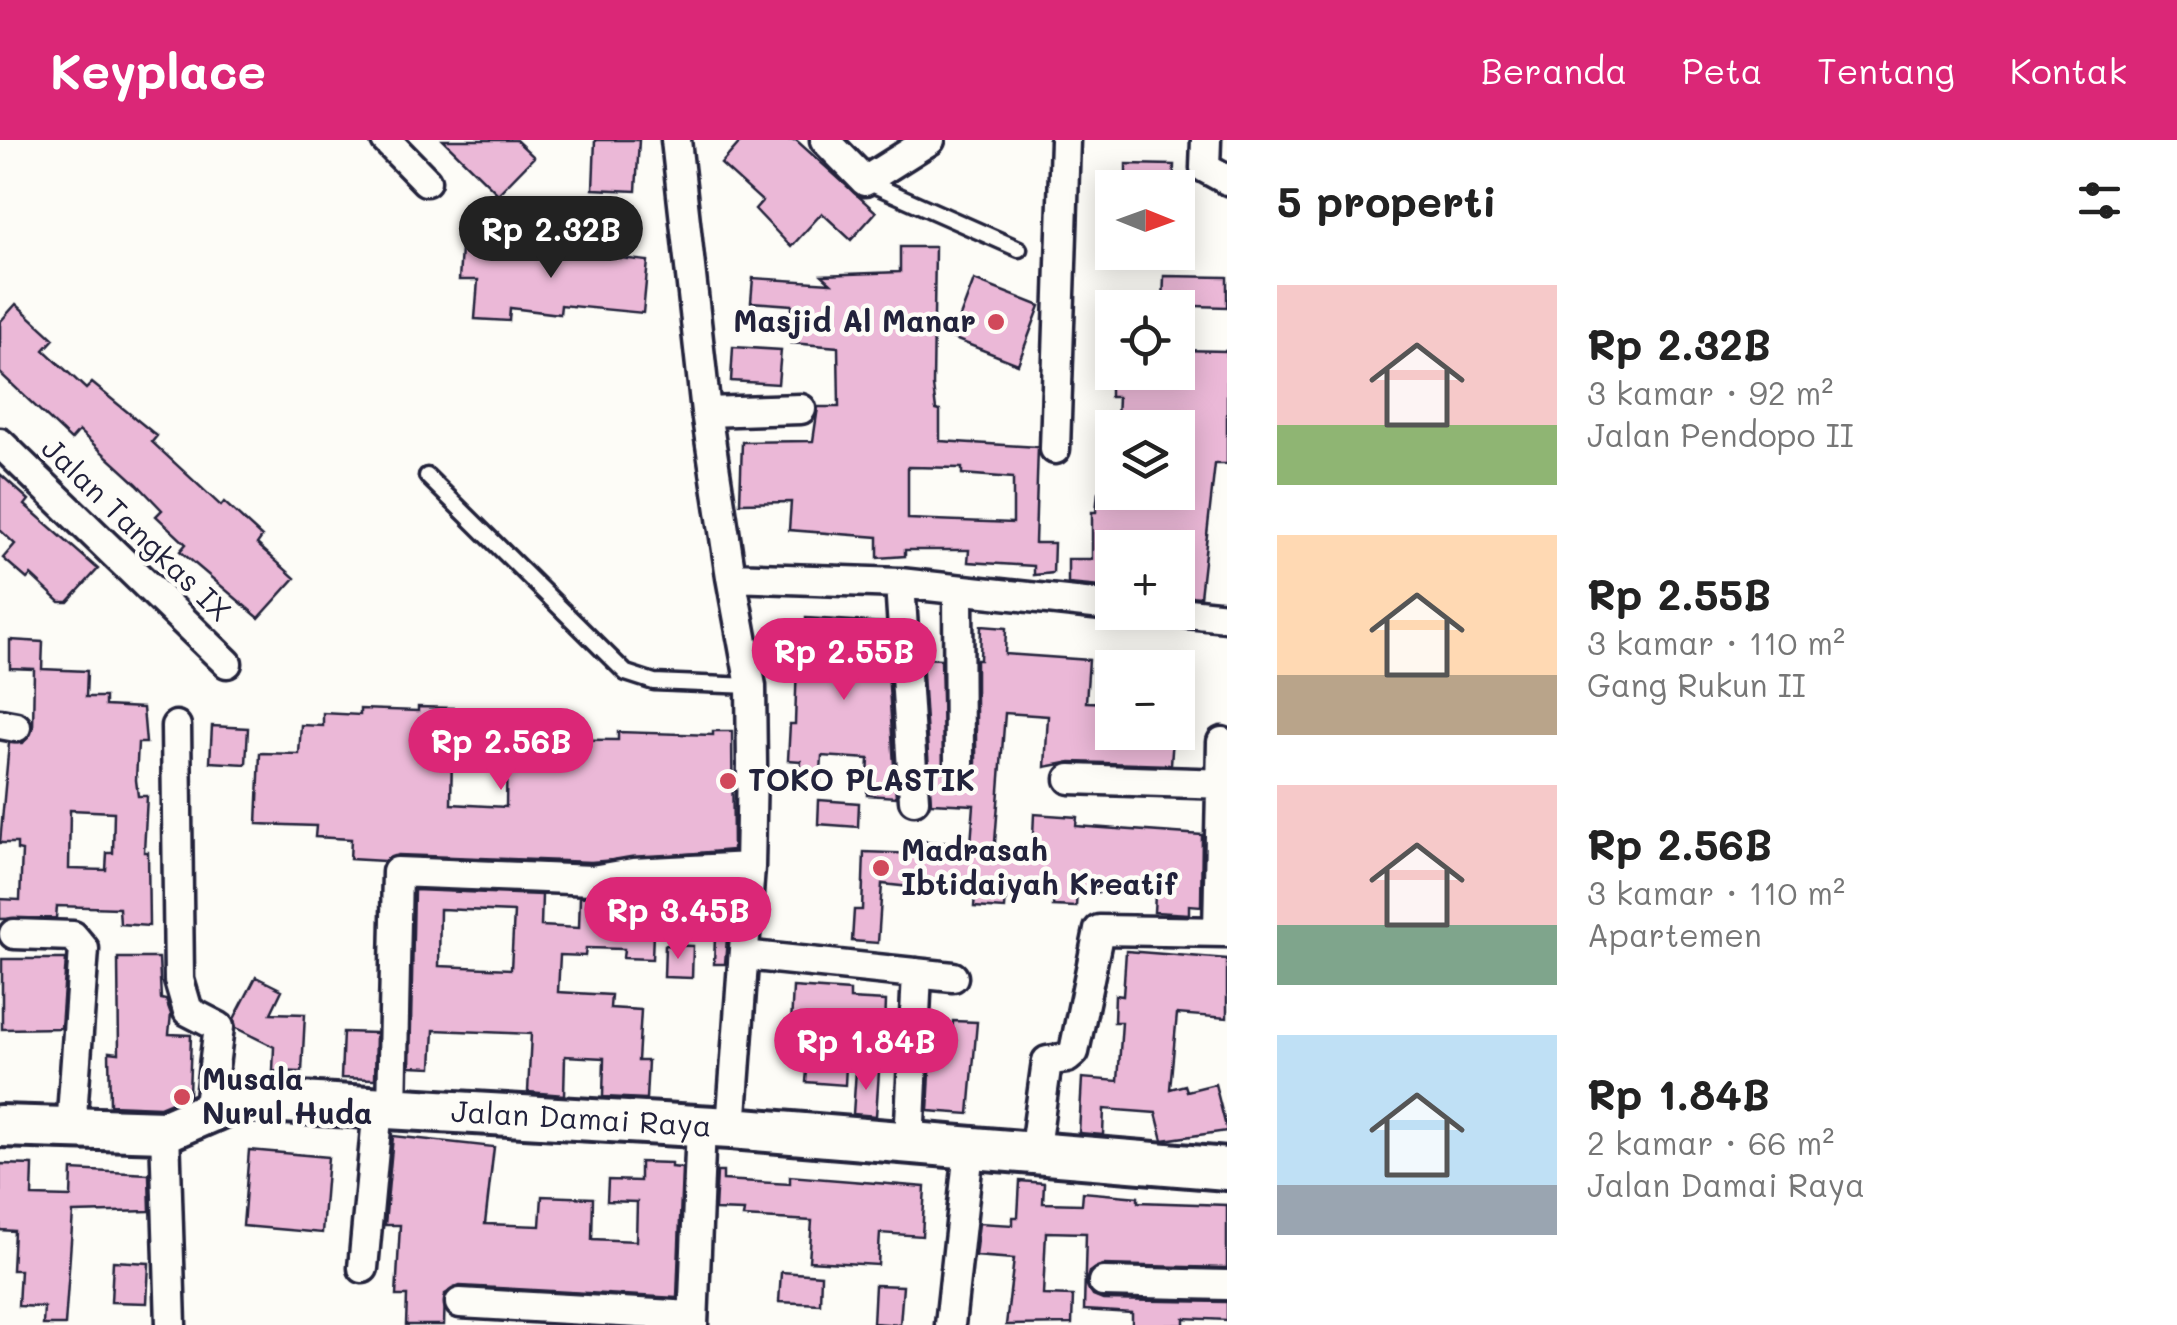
<!DOCTYPE html>
<html lang="id">
<meta charset="utf-8">
<style>
body{margin:0;font-family:Mali,sans-serif;background:#f2f2f2;color:#222;height:100vh;display:flex;flex-direction:column;font-size:38px;white-space:nowrap}
*{box-sizing:border-box;margin:0}
p{font-size:32px;color:#767676}
.icon{flex:none;width:55px;height:55px;fill:none;stroke:currentColor;stroke-width:2;stroke-linecap:round;stroke-linejoin:round}
.map{position:relative;flex:1;overflow:hidden}
.details{display:flex;flex-direction:column;background:#fff;width:950px}
.details>*{flex:none}
.needle{width:65px;rotate:91deg}
.fabs{position:absolute;left:1095px;top:30px;display:grid;gap:20px}
.fabs a{display:grid;place-items:center;width:100px;height:100px;border-radius:0px;background:#fff;box-shadow:0 5px 25px #0003;font-size:50px}
.price{position:absolute;translate:-50% -85px;padding:0 22px;border-radius:35px;background:#db2777;color:#fff;font-size:32px;line-height:65px;filter:drop-shadow(0 2px 5px #0008)}
.price::after{content:'';position:absolute;left:50%;top:60px;width:30px;height:22px;margin-left:-15px;background:inherit;clip-path:polygon(0 0,100% 0,50% 100%)}
.price.active{background:#222;color:#fff}
ul{padding:0;list-style:none}
li{display:flex;align-items:center;gap:30px;height:250px;padding:0 50px}
li span{display:grid;place-items:center;flex:none;width:280px;height:200px;border-radius:0px;color:#555}
li>.icon{margin-inline-start:auto}
span .icon{width:120px;height:120px;fill:#fffc;stroke-width:1}
li b{font-size:42px}
h2{display:flex;justify-content:space-between;align-items:center;height:120px;padding:0 50px;font-size:42px}
header{display:flex;align-items:center;gap:60px;box-sizing:border-box;height:140px;padding:0 50px;background:#db2777;color:#fff}
header strong{font-size:48px}
nav{display:flex;gap:55px;margin-inline-start:auto;font-size:35px}
main{display:flex;flex:1;min-height:0}
.map>svg:first-child{display:block}
</style>
<header>
<strong>Keyplace</strong>
<nav><a>Beranda</a><a>Peta</a><a>Tentang</a><a>Kontak</a></nav>
</header>
<main>
<div class="map">
<svg width="1227" height="1185" viewBox="0 0 1227 1185">
<rect width="100%" height="100%" fill="#fdfcf7"/>
<filter id="ink" filterUnits="userSpaceOnUse"><feTurbulence type="fractalNoise" baseFrequency=".01" numOctaves="2"/><feDisplacementMap in="SourceGraphic" scale="20" xChannelSelector="R" yChannelSelector="G"/><feConvolveMatrix kernelMatrix="1 2 1 2 8 2 1 2 1" color-interpolation-filters="sRGB"/></filter>
<g filter="url(#ink)">
<path fill="#ebb8d7" stroke="#22223b" stroke-width="2.5" fill-rule="evenodd" d="M443,0H516L534,17L498,54Z
M595,0H639L636,51L593,49Z
M742,0H796L876,72L851,100L822,73L791,107L755,69L762,61L721,24Z
M1126,24L1174,25L1173,48H1126Z
M480,103L648,121L643,173L561,165L560,174L510,168L509,181L475,179L478,140H459L461,109L480,110Z
M900,107H935L933,246L936,270L940,271V301L1038,307L1035,403H1054L1053,433L1034,435V426L968,422L969,410H905V416L878,418V397L789,390L791,362L740,363L742,302L813,301L818,267H839L838,207L791,203L792,165L751,162L753,138L831,143L822,135L900,132ZM908,327L962,328V334L1013,338V383L908,379Z
M1164,136L1227,137V167L1163,165Z
M974,140L1040,166L1018,224L952,198Z
M16,164L54,199L44,210L86,249L92,243L157,296L152,302L221,366L224,362L262,397L257,404L295,438L259,478L180,411L186,404L156,376L162,370L137,344L79,291L71,300L0,233V182Z
M733,207L781,210L778,244L731,241Z
M1178,210L1227,211V324H1215L1200,457L1178,455V408H1112V448L1068,444V419H1092V372H1096L1098,352H1180L1183,315H1178V280L1117,279L1118,257H1110V238H1178Z
M0,334L29,360L25,365L98,429L68,462H60L31,435L27,439L3,418L15,404L0,390Z
M806,478L885,483L896,657L867,655L869,619L822,616L820,650L799,649L801,621L788,620L790,584H795L797,521H806Z
M981,486L1006,488L1005,514L1089,520L1086,562L1112,563V592L1173,597L1171,625L1071,622L1045,627L1048,576L1005,573L994,715L1032,717L1034,674L1077,677L1076,686L1202,695L1201,766L1189,765V774L1154,772L1155,755L1077,751L1076,767L1053,766L1054,757L1006,754L1005,769L974,767L975,754L882,744L878,803L852,801L854,770H862L864,712L921,714L922,701L971,704L974,665L931,663L922,518L941,519L944,631L951,639L967,638L976,623V520H980Z
M10,500L43,502L42,529L87,531L86,557H105V566L143,568L146,603H138L136,640L138,656H147L144,712H148L149,786L120,784L119,768L57,766L56,778L0,779V759L20,760L22,711L17,710V703H0L9,603H23L33,589L34,529L10,528ZM70,670L114,672L113,713H107L106,730L69,729Z
M418,567L453,568L451,664L506,667L507,599L618,600V592L713,595V591H732L733,710L591,722L398,715L384,721L350,719L351,699L315,697L316,686L257,684L260,613L299,614L301,585L323,586V573L360,575V569L418,571Z
M212,586L248,588L246,624L210,622Z
M819,660L859,663L858,687L818,684Z
M731,746L725,824H714L716,768L654,765L652,819L623,818L624,809L586,808L585,816L560,815L558,852L611,855L610,868L641,870L638,921H648L646,959L603,957L604,918L565,916L564,955L528,952L531,894L434,890L432,927L410,926L414,750L542,755L541,786L579,788L580,757ZM440,769L514,772L511,829L439,826Z
M665,805L693,806L692,838L664,837Z
M1126,811L1227,819V878L1177,874L1170,949L1185,945L1187,951L1215,944L1227,991L1163,1000L1156,973L1104,969L1103,995L1079,993L1082,938L1118,941L1122,882H1114L1115,855L1123,856Z
M118,818H159L161,859L166,860L171,874L169,894L191,895L189,955L160,967L110,965L109,912L119,913Z
M2,819H66L61,888L2,889Z
M256,837L282,850L271,873L305,874L302,932L273,931L274,907L236,888L234,879Z
M793,847L850,851V859L886,861L885,888L848,886L845,945L806,942L809,906L790,904Z
M953,881L977,882L969,974L928,971L931,913L951,914Z
M343,892L376,893L375,939L341,938Z
M856,930L879,931L876,976L853,974Z
M393,996L494,1007L485,1084L540,1086L542,1056L593,1058L592,1099L636,1101L637,1062L607,1061L608,1040L640,1041V1022L671,1023V1027L682,1028L677,1158L460,1146L445,1154L444,1185H406L407,1156H396L400,1085H385Z
M249,1010L328,1017L322,1093L243,1086Z
M0,1024L33,1025L32,1056L71,1057L72,1030L149,1034L150,1071L73,1073L65,1185H43L44,1167L18,1166L20,1130H12L14,1091L0,1090Z
M717,1032H723V1040L790,1044V1036L925,1047L922,1096L880,1093L878,1125L809,1121L812,1081L743,1077L744,1071L715,1070Z
M1020,1041L1044,1043L1043,1063L1082,1064L1083,1052L1138,1057V1062L1227,1065V1128L1102,1125L1089,1132L1086,1143L1093,1156L1103,1160L1227,1162V1180L1184,1178V1185H1132V1173L1084,1170L1086,1093L1046,1092L1043,1155L1073,1156L1072,1184L1006,1185L1014,1119L975,1116L979,1083L1013,1085V1077H1018Z
M113,1121L149,1123L147,1163L111,1162Z
M781,1132L821,1135L820,1164L779,1162Z
M875,1145L903,1146L900,1185L873,1183Z"/>
<g fill="none" stroke-linecap="round" stroke-linejoin="round">
<g stroke="#22223b" stroke-width="21">
<path id="lane" d="M865,41L1019,109
M427,336L626,533L654,542L751,546"/>
</g>
<g stroke="#22223b" stroke-width="35">
<path id="street" d="M386,0L426,41
M676,0L706,272L731,437
M825,0L865,41L930,0
M1206,0L1205,28L1227,40
M706,272L801,269
M0,303L227,523
M1055,309L1065,0
M900,443L914,660
M958,452L959,623
M1178,472L1227,477
M0,584L16,587
M176,586L179,840L188,871L219,887L208,973
M1070,639L1227,644
M1218,791L1222,602
M14,794L73,796L84,809L71,989
M744,815L953,837
M392,968L397,732L592,740L633,733L750,727
M731,988L750,727L752,625L751,546L731,437L900,443L1112,466
M165,991L171,1185
M909,1004L917,833
M1034,1015L1047,921L1067,918L1074,912L1099,790L1227,792
M363,1128L378,967
M1103,1142L1227,1145
M460,1163L692,1176
M693,1185L701,986
M950,1185L969,1010"/>
</g>
<g stroke="#22223b" stroke-width="48">
<g id="secondary">
<path id="s1" d="M0,986L165,991L230,963L248,960L731,988L1227,1029"/>
</g>
</g>
<use href="#lane" stroke="#fdfcf7" stroke-width="14"/>
<use href="#street" stroke="#fdfcf7" stroke-width="28"/>
<use href="#secondary" stroke="#fdfcf7" stroke-width="40"/>
</g>
</g>
<g fill="#d1495b" stroke="#fdfcf7" stroke-width="4">
<circle cx="996" cy="182" r="10"/>
<circle cx="728" cy="641" r="10"/>
<circle cx="881" cy="728" r="10"/>
<circle cx="182" cy="957" r="10"/>
</g>
<g text-anchor="middle" stroke-width="9" stroke-linejoin="round" paint-order="stroke">
<g font-size="30" font-weight="bold" fill="#22223b" stroke="#fdfcf7" text-anchor="start">
<text x="976" y="192" text-anchor="end">Masjid Al Manar</text>
<text x="748" y="651">TOKO PLASTIK</text>
<text x="901" y="721">Madrasah<tspan x="901" dy="34">Ibtidaiyah Kreatif</tspan></text>
<text x="202" y="950">Musala<tspan x="202" dy="34">Nurul Huda</tspan></text>
</g>
<g font-size="30" fill="#22223b" stroke="#fdfcf7">
<text transform="translate(136 390) rotate(44)" y="10">Jalan Tangkas IX</text>
<text dy="10" stroke="none"><textPath href="#s1" startOffset="588">Jalan Damai Raya</textPath></text>
</g>
</g>
</svg>
<div class="fabs">
<a><svg class="needle" viewBox="-14 -14 28 28"><path d="M0-13l5 13h-10z" fill="#e53935"/><path d="M0 13l5-13h-10z" fill="#767676"/></svg></a>
<a><svg class="icon" aria-label="locate" viewBox="0 0 24 24"><circle cx="12" cy="12" r="6"/><path d="M12 2v4M12 18v4M2 12h4M18 12h4"/></svg></a>
<a><svg class="icon" aria-label="layers" viewBox="0 0 24 24"><path d="M12 4l9 5-9 5-9-5zM3 14l9 5 9-5"/></svg></a>
<a>+</a>
<a>−</a>
</div>
<b class="price active" style="left:551px;top:141px">Rp 2.32B</b>
<b class="price" style="left:844px;top:563px">Rp 2.55B</b>
<b class="price" style="left:501px;top:653px">Rp 2.56B</b>
<b class="price" style="left:678px;top:822px">Rp 3.45B</b>
<b class="price" style="left:866px;top:953px">Rp 1.84B</b>
</div>
<section class="details">
<h2>5 properti<svg class="icon" aria-label="filters" viewBox="0 0 24 24"><path d="M4 7h16M4 17h16"/><circle cx="9" cy="7" r="2"/><circle cx="15" cy="17" r="2"/></svg></h2>
<ul>
<li><span style="background:linear-gradient(#f6c9c9 70%,#8fb573 0)"><svg class="icon" aria-label="home" viewBox="0 0 24 24"><path d="M3 11l9-7 9 7M6 9v11h12V9"/></svg></span><div><b>Rp 2.32B</b><p>3 kamar · 92 m²</p><p>Jalan Pendopo II</p></div></li>
<li><span style="background:linear-gradient(#ffd9b3 70%,#b9a48a 0)"><svg class="icon" aria-label="home" viewBox="0 0 24 24"><path d="M3 11l9-7 9 7M6 9v11h12V9"/></svg></span><div><b>Rp 2.55B</b><p>3 kamar · 110 m²</p><p>Gang Rukun II</p></div></li>
<li><span style="background:linear-gradient(#f6c9c9 70%,#7fa58c 0)"><svg class="icon" aria-label="home" viewBox="0 0 24 24"><path d="M3 11l9-7 9 7M6 9v11h12V9"/></svg></span><div><b>Rp 2.56B</b><p>3 kamar · 110 m²</p><p>Apartemen</p></div></li>
<li><span style="background:linear-gradient(#bfe0f5 75%,#9aa5b1 0)"><svg class="icon" aria-label="home" viewBox="0 0 24 24"><path d="M3 11l9-7 9 7M6 9v11h12V9"/></svg></span><div><b>Rp 1.84B</b><p>2 kamar · 66 m²</p><p>Jalan Damai Raya</p></div></li>
</ul>
</section>
</main>
